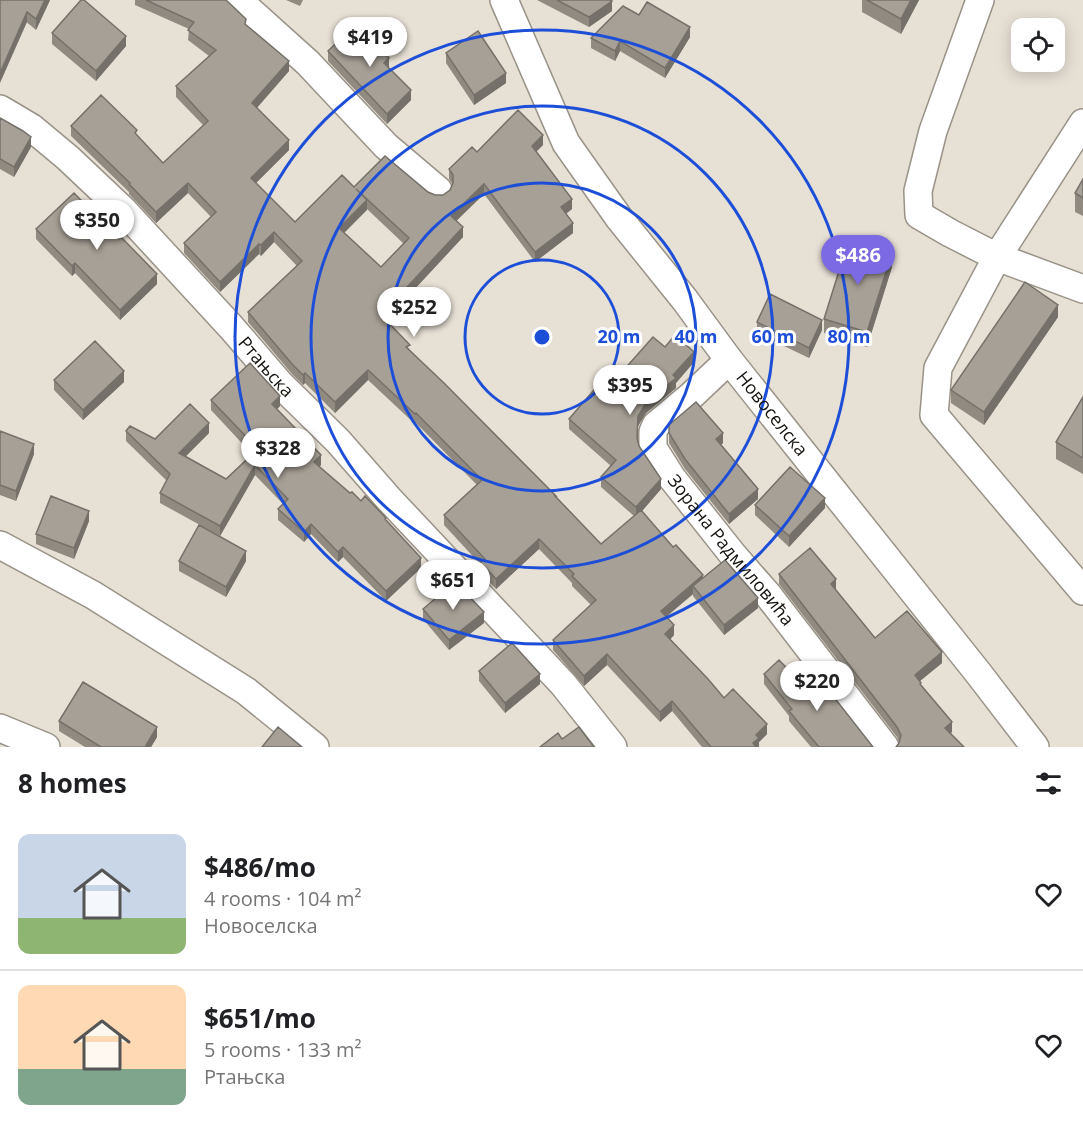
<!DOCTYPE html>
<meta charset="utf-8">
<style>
body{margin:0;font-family:"Open Sans",sans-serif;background:#f6f6f6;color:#202124;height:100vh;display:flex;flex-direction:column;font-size:22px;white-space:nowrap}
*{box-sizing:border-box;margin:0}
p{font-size:20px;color:#757577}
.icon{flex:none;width:33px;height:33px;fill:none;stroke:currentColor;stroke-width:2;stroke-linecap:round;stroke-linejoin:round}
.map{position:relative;height:747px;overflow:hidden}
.panel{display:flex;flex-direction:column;background:#fff;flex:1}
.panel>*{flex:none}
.controls{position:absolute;left:1011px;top:18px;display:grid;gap:12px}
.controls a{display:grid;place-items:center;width:54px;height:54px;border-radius:12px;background:#fff;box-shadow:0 3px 15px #0003;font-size:30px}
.price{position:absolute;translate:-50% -51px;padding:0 14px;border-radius:21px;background:#fff;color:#222;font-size:20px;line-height:39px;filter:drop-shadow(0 2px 3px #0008)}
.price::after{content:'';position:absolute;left:50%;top:36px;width:18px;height:14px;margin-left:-9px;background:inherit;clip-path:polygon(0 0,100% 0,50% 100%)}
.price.active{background:#7c69e4;color:#fff}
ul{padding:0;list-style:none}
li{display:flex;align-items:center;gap:18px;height:150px;padding:0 18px}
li+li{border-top:2px solid #e0e0e0}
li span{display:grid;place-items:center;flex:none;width:168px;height:120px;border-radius:12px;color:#555}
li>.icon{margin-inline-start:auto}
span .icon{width:72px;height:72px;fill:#fffc;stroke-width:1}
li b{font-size:26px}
h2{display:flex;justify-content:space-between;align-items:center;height:72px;padding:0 18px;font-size:26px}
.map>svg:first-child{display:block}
</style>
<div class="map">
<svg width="1083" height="747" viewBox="0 0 1083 747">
<rect width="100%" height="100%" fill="#e7e0d5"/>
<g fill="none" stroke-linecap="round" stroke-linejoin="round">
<g stroke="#999287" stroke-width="30">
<g id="minor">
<path d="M238,0L308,63L386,146L438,190"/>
<path id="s1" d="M504,0L566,143L619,218L685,300L729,360L979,674L1035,747"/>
<path d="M980,0L933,131L918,191L919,215L950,233L997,257L1083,289"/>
<path id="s2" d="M0,109L32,128L68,158L123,210L231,327L281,385L338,441L388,498L563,684L613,747"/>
<path d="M1083,123L997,257L938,368L934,415L1083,591"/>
<path id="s3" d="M729,360L692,395L656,425L653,432V448L672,478L733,555L768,595L885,747"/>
<path d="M0,545L93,595L246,691L315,747"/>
<path d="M0,728L46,747"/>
</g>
</g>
<use href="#minor" stroke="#fff" stroke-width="27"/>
</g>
<path fill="#908a81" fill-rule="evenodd" d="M0,0H50L36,30Z
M135,0H226L246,25L289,71L257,108L289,150L256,183L295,222L354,187L428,192L435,195H443L450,190L453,185L449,179V169L477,152L543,145L536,151L572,209L566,214L573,233L535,262L484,194L456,221L463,237L386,320L410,350L601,544L634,516L601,487V477L611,466L569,429V419L606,390L665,347L694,362L676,383V388L646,413L638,426V439L639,446L661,489L642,511L673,547L703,578L758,608L724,635L693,596V594L666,617L674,635L670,640L724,698L767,734L759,742V747H702L672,711L660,722L607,665L584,686L553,650V640L591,605L572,586V583L539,549L496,589L480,573V564L444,525V515L477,485L416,423L415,424L368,380L335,413L305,383L303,385L292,374L248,322V312L297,266L274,242L261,256L259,254L220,292L184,253V243L211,217L188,193L156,223L129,194V192L71,136V126L137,136L163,163L203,125L176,97V86L209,56L188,40L189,29L135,5ZM367,209L404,244L381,267L344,233Z
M286,0H303L300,6Z
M537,0H610L612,11L589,27Z
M862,0H919L901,34L862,12Z
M639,15L690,37L665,78L620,51L615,61L591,48V38Z
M52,33L126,46L96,81L52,44Z
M328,51L411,100L387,124L328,61Z
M446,53L506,83L474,105L446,63Z
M0,118L31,147L14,177L0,169Z
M1083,179V216L1075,212V193Z
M36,229L157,284L120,320L75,273L72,276L36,239Z
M892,267L867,347L824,333V319Z
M1058,317L984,425L951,403V390Z
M757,322L822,330L809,358L757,333Z
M54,380L124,382L83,420L54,390Z
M1083,397V474L1056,459V442Z
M211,400L280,406L277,409L321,465L319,467L350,493L386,521L421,568L386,601L343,557L338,562L311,534L304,542L278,520V509L283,504L255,475L220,536L160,503V493L167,481L126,441V431L155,439L209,433L186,456L226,479L252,454L211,410Z
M669,425L723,443L721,445L758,499L729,524L685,469L669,443Z
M0,431L34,454L16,501L0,495Z
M755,505L825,508L789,547L755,515Z
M89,521L74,559L36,544V534Z
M179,561H246L226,597L179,571Z
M779,574L836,589V590L875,638L942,663L920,681L921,686L952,732L951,733L899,742L897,737L779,584Z
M423,609L484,623L449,650L423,619Z
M479,671L540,684L505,713L479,681Z
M764,674L819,701L873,747H811L789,721V716L764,684Z
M59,721L157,737L151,747H85L59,731Z"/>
<path fill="#757069" d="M45,0H50L36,30V19Z
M911,0H919L901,34V19Z
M612,1V11L589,27V17Z
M27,12V22L0,83V73Z
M690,27V37L665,78V68Z
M126,36V46L96,81V71Z
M620,41V51L615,61V51Z
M389,58V68L384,63Z
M289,61V71L252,113V103Z
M506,73V83L474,105V95Z
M411,90V100L387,124V114Z
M543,135V145L532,156V146Z
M31,137V147L14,177V167Z
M289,140V150L251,188V178Z
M188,183V193L156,223V212Z
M484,184V194L451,226V216Z
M572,199V209L561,217V207Z
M367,200V210L339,238V228Z
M573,223V233L535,262V252Z
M463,227V237L381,325V315Z
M274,232V242L261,256V245Z
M259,244V254L220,292V282Z
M892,253V267L867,347V332Z
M75,263V273L72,276V266Z
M157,274V284L120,320V310Z
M1058,305V317L984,425V412Z
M822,320V330L809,358V348Z
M694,352V362L676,383V388L646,413L638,426L637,448L638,416L646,403L673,375Z
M368,370V380L335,413V402Z
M124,371V382L83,420V410Z
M305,373V383L303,385V375Z
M280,396V406L272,414V404Z
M209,423V433L179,463V453Z
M723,433V443L716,449V439Z
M34,444V454L16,501V491Z
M321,455V465L314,472V462Z
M255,465V475L220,536V526Z
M661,479V489L636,518V507Z
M758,489V499L729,524V514Z
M825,498V508L789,547V536Z
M89,511V521L74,559V548Z
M311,524V534L304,542V532Z
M539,539V549L496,589V579Z
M343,547V557L338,562V552Z
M246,551V561L226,597V587Z
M421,558V568L386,601V591Z
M703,575V586H693V594L661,621V611Z
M836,579V589L831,594V584Z
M758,598V608L724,635V625Z
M484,612V623L449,650V640Z
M674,625V635L665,644V634Z
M942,652V663L915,685V675Z
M607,654V665L584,686V676Z
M540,674V684L505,713V703Z
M672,701V711L660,722V712Z
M952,722V732L945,738V728Z
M767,724V734L759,742V747H753V743L756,735Z
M157,727V737L151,747H145Z"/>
<path fill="#a7a096" stroke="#757069" stroke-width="1.5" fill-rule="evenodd" d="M0,0H45L36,19L27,12L0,73Z
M81,0H84L126,36L96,71L52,33Z
M146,0H226L246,19L245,24L289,61L252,103L289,140L251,178L295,222L342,175L354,187L385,156L428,192L435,195H443L450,190L453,183V175L449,169L472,147L477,152L518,110L543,135L532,146L572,199L561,207L573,223L535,252L484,184L451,216L463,227L381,315L410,345L406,347L444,383L556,496H555L601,544L641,510L673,547L676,545L703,575L661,611L674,625L665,634L708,679L724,698L733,689L767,724L756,735L759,738L753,743L756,747H711L672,701L660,712L607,654L584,676L553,640L596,600L572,576L574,574L539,539L496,579L480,562L485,559L444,515L482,480L416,413L415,414L368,370L335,402L305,373L303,375L292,364L248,312L302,261L274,232L261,245L259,244L220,282L184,243L216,212L188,183L156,212L129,184L130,183L71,126L101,95L137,130L135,133L163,163L208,121L176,86L216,50L188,30L194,22ZM356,189L409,238L381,267L339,228L367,200Z
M557,0H610L612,1L589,17Z
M867,0H911L901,19Z
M647,2L690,27L665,68L620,41L615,51L591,38L623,6L639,15Z
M356,24L389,58L384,63L411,90L387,114L328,51Z
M478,31L506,73L474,95L446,53Z
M0,118L23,131L31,137L14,167L0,159Z
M1083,179V198L1075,193Z
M74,193L119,239L121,237L157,274L120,310L75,263L72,266L36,229Z
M849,239L892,253L867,332L824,319Z
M1025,282L1058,305L984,412L951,390Z
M770,294L822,320L809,348L757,322Z
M675,335L694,352L673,375L676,378L646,403L638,416L637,438L639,446L661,479L636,507L601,477L616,460L569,419L599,384L606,390L653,337L665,347Z
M95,341L124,371L83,410L54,380Z
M250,363L280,396L272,404L321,455L314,462L350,493L352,492L361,501L365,496L386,518L385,519L421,558L386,591L343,547L338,552L311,524L304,532L278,509L288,499L255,465L220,526L160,493L170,474L126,431L130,426L155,439L190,404L209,423L179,453L226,479L258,449L211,400Z
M1083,397V458L1056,442Z
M696,402L723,433L716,439L758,489L729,514L685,459L669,433V425Z
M0,431L34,444L16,491L0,485Z
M790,467L825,498L789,536L755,505Z
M51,496L89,511L74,548L36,534Z
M199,525L246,551L226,587L179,561Z
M810,548L836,579L831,584L875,638L907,611L942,652L915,675L921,683L920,684L952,722L945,728L964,747H896L899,743L901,735L897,727L779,574Z
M725,560L758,598L724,625L693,586Z
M455,582L484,612L449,640L423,609Z
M512,643L540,674L505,703L479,671Z
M779,660L819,701L830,692L873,747H819L789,711L792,709L764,674Z
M83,682L157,727L145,747H101L59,721Z
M278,727L302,747H262Z
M579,727L594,747H540L558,733L562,739Z"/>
<g fill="none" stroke="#1d4ed8" stroke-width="3">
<circle cx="542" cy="337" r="77"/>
<circle cx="542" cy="337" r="154"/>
<circle cx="542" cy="337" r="231"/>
<circle cx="542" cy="337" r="307"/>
</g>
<g text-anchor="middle" stroke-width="6" stroke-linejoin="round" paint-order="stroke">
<g font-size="18" fill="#15120e" stroke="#fff">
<text dy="6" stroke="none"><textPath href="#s2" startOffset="372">Ртањска</textPath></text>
<text dy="6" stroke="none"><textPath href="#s1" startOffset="496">Новоселска</textPath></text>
<text dy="6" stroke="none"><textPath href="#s3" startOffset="250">Зорана Радмиловића</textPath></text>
</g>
</g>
<circle cx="542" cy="337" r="9" fill="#1d4ed8" stroke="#fff" stroke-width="3"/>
<g font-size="18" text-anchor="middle" font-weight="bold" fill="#1d4ed8" stroke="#fff" stroke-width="6" stroke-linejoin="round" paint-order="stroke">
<text x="619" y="343">20 m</text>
<text x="696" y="343">40 m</text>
<text x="773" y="343">60 m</text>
<text x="849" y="343">80 m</text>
</g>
</svg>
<div class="controls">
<a><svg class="icon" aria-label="locate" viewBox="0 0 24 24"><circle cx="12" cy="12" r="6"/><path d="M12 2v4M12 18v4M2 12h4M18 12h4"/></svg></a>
</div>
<b class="price" style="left:370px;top:68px">$419</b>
<b class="price" style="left:97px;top:251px">$350</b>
<b class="price active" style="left:858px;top:286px">$486</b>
<b class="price" style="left:414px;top:338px">$252</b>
<b class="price" style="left:630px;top:416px">$395</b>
<b class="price" style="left:278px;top:479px">$328</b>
<b class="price" style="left:453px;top:611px">$651</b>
<b class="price" style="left:817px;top:712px">$220</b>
</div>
<section class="panel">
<h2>8 homes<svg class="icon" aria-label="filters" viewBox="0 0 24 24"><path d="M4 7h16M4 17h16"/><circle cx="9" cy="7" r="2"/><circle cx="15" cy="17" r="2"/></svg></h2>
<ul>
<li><span style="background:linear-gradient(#c9d6e8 70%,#8fb573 0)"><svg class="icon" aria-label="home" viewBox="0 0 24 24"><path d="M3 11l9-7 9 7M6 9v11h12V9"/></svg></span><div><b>$486/mo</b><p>4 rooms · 104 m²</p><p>Новоселска</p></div><svg class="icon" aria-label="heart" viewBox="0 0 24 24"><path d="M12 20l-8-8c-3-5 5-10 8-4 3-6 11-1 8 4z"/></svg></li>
<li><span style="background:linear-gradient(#ffd9b3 70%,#7fa58c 0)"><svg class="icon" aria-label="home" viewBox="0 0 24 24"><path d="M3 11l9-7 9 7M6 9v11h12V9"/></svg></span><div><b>$651/mo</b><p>5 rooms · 133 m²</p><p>Ртањска</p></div><svg class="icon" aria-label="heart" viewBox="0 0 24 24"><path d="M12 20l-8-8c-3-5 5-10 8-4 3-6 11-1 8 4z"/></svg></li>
</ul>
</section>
